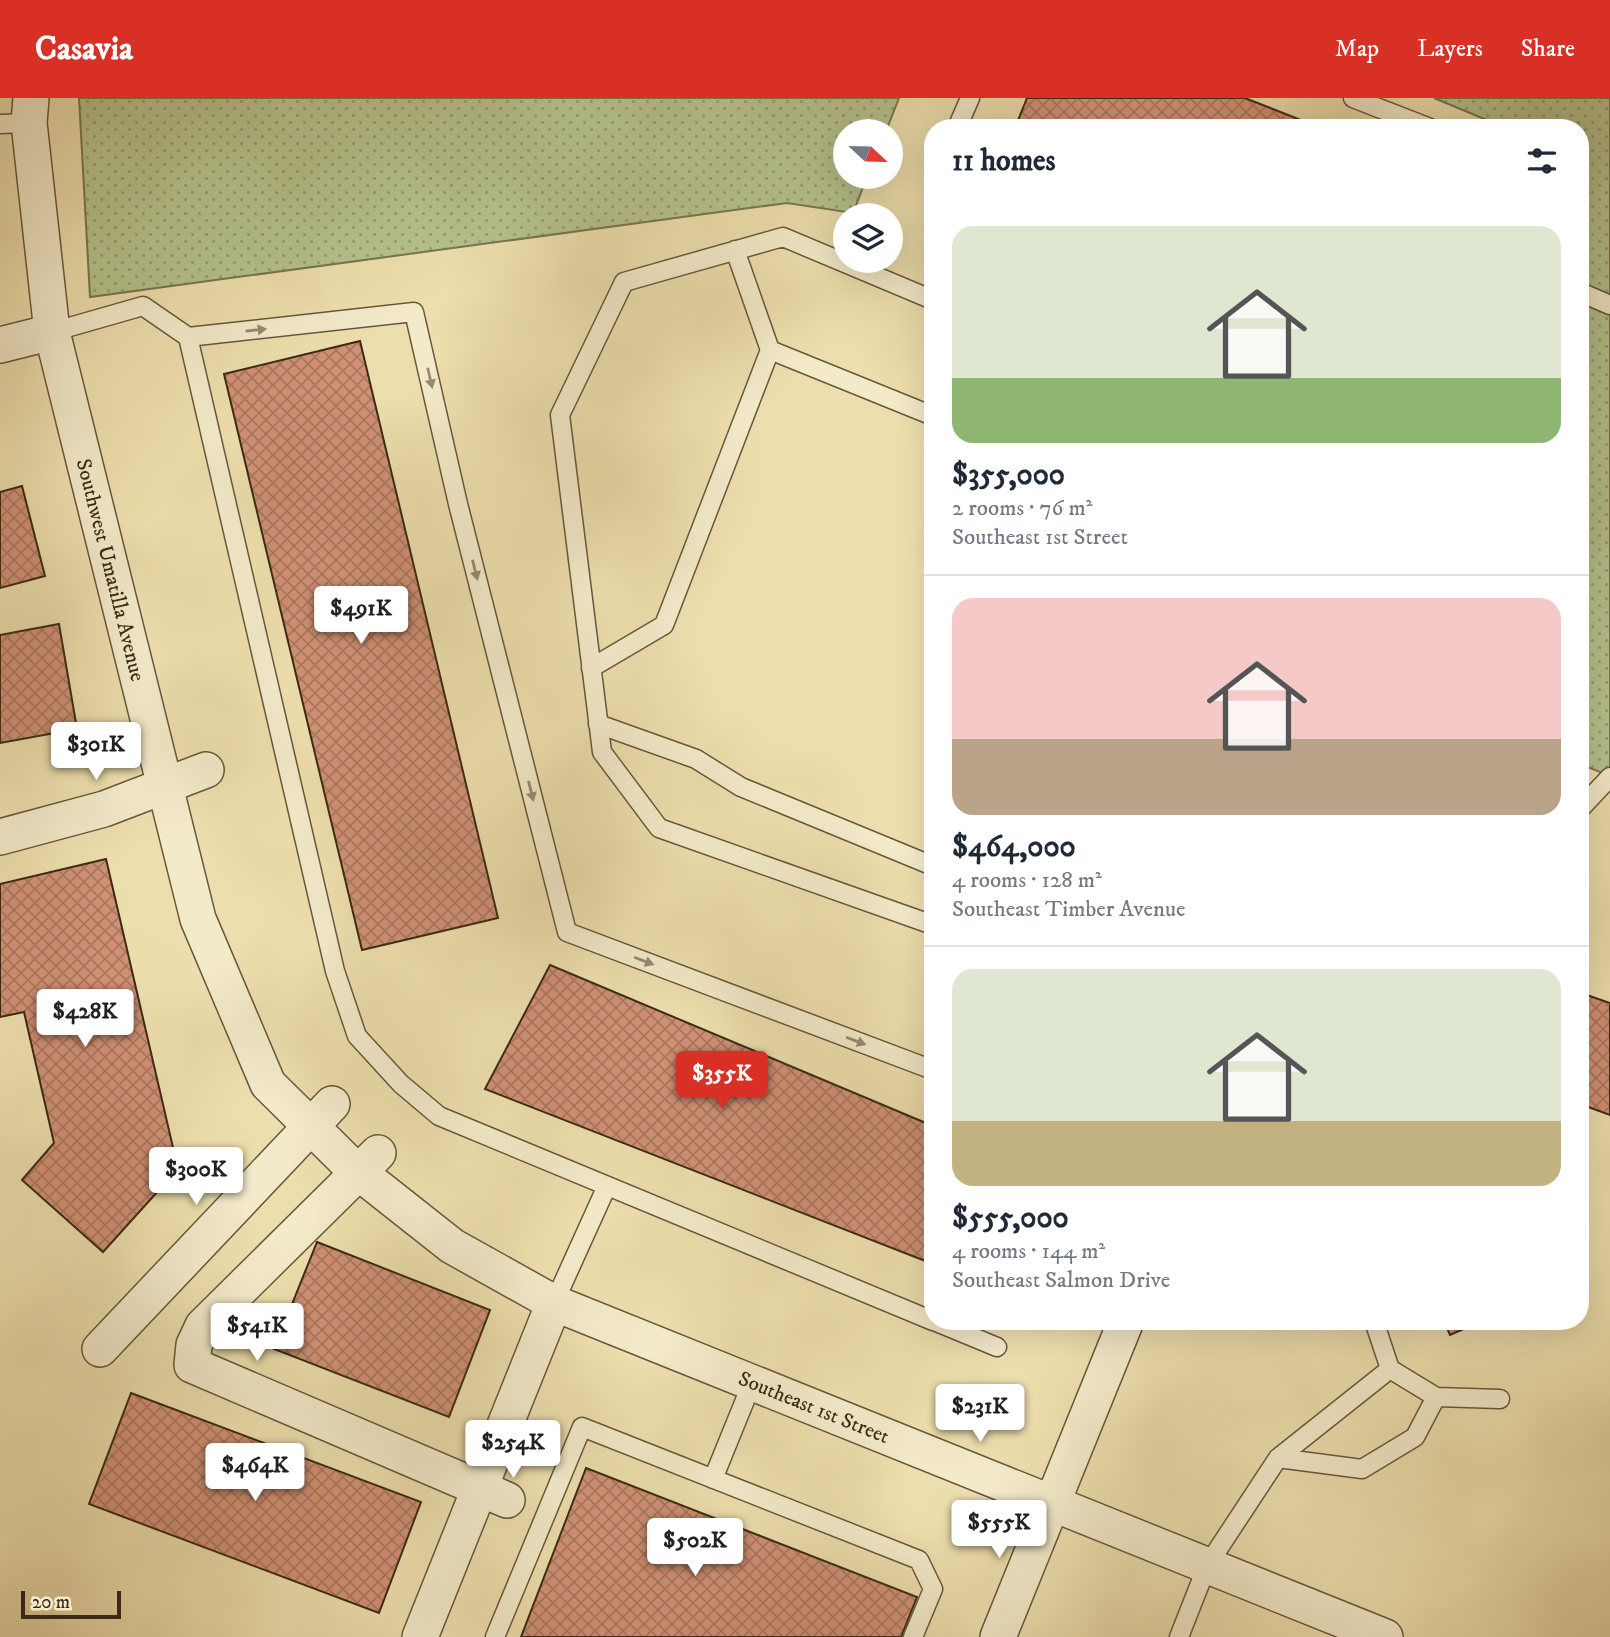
<!DOCTYPE html>
<meta charset="utf-8">
<style>
body{margin:0;font-family:"IM FELL DW Pica",serif;background:#f2f2f3;color:#1f2937;height:100vh;display:flex;flex-direction:column;font-size:26px;white-space:nowrap}
*{box-sizing:border-box;margin:0}
p{font-size:23px;color:#747a83}
.icon{flex:none;width:38px;height:38px;fill:none;stroke:currentColor;stroke-width:2;stroke-linecap:round;stroke-linejoin:round}
.map{position:relative;flex:1;overflow:hidden}
.details{position:absolute;left:924px;top:21px;width:665px;height:1211px;display:flex;flex-direction:column;background:#fff;border-radius:28px;box-shadow:0 7px 28px #0002}
.details>*{flex:none}
.needle{width:46px;rotate:112deg}
.controls{position:absolute;left:833px;top:21px;display:grid;gap:14px}
.controls a{display:grid;place-items:center;width:70px;height:70px;border-radius:50%;background:#fff;box-shadow:0 7px 28px #0002;font-size:35px}
.scale{position:absolute;left:21px;bottom:18px;width:100px;box-sizing:border-box;padding-left:7px;border:4px solid #3a2a16;border-top:0;font-size:19px;line-height:24px;white-space:nowrap;color:#3a2a16;-webkit-text-stroke:5px #f3eaca;paint-order:stroke}
.price{position:absolute;translate:-50% -60px;padding:0 16px;border-radius:7px;background:#fff;color:#222;font-size:23px;line-height:46px;filter:drop-shadow(0 2px 4px #0008)}
.price::after{content:'';position:absolute;left:50%;top:42px;width:21px;height:16px;margin-left:-10px;background:inherit;clip-path:polygon(0 0,100% 0,50% 100%)}
.price.on{background:#d93025;color:#fff}
ul{padding:0;list-style:none}
li{display:grid;align-content:center;gap:14px;height:371px;padding:0 28px}
li+li{border-top:2px solid #e0e1e3}
li span{display:grid;place-items:center;height:217px;border-radius:21px;color:#555}
li>.icon{margin-inline-start:auto}
span .icon{width:126px;height:126px;fill:#fffc;stroke-width:1}
li b{font-size:30px}
h2{display:flex;justify-content:space-between;align-items:center;height:84px;padding:0 28px;font-size:30px}
header{display:flex;align-items:center;gap:42px;box-sizing:border-box;height:98px;padding:0 35px;background:#d93025;color:#fff}
header strong{font-size:33px}
nav{display:flex;gap:38px;margin-inline-start:auto;font-size:24px}
.map>svg:first-child{display:block}
</style>
<header>
<strong>Casavia</strong>
<nav><a>Map</a><a>Layers</a><a>Share</a></nav>
</header>
<div class="map">
<svg width="1610" height="1539" viewBox="0 0 1610 1539">
<defs>
<pattern id="grass-dots" width="8" height="8" patternUnits="userSpaceOnUse" patternTransform="scale(1.75)"><rect width="8" height="8" fill="#b5c28d"/><path d="M2 2h.1M6 6h.1" fill="none" stroke="#949e72" stroke-width="1.8" stroke-linecap="round"/></pattern>
<pattern id="building-cross-hatch" width="8" height="8" patternUnits="userSpaceOnUse" patternTransform="scale(1.75)"><rect width="8" height="8" fill="#d09175"/><path d="M0 0l8 8M0 8l8-8" fill="none" stroke="#aa775f"/></pattern>
</defs>
<rect width="100%" height="100%" fill="#eddfad"/>
<filter id="stains"><feTurbulence type="fractalNoise" baseFrequency=".00286" numOctaves="4"/><feColorMatrix values="0 0 0 0 .2 0 0 0 0 .09 0 0 0 0 .02 0 0 0 .5 -.17"/></filter>
<radialGradient id="worn" r=".72"><stop offset=".6" stop-color="#630" stop-opacity="0"/><stop offset="1" stop-color="#630" stop-opacity=".3"/></radialGradient>
<path fill="url(#grass-dots)" stroke="#787652" stroke-width="2" d="M79,0H899L886,33H845V79H867L853,115L787,105L90,199Z
M1434,0H1610V678L1580,666V30H1506Z"/>
<path fill="url(#building-cross-hatch)" stroke="#3a2a16" stroke-width="2" d="M1027,0H1245L1321,30H1015Z
M360,243L498,820L362,852L224,276Z
M22,388L45,478L0,490V394Z
M59,526L77,631L0,645V537Z
M106,761L178,1071L103,1154L22,1082L54,1045L24,914L0,919V786Z
M550,867L933,1028V1166L485,991Z
M1581,895L1610,905V1017L1580,1006Z
M317,1144L490,1212L449,1319L274,1251Z
M1444,1223H1482L1450,1237Z
M131,1295L421,1404L379,1515L89,1406Z
M586,1370L917,1499L901,1539H521Z"/>
<g fill="none" stroke-linecap="round" stroke-linejoin="round">
<g stroke="#67573c" stroke-width="21">
<path id="lane" d="M1353,0L1430,30
M0,26L29,25
M957,30L970,0
M1580,194L1610,207
M933,202L783,139L624,184L560,317L602,654L659,730L933,827
M52,234L143,208L188,239L335,873L357,938L401,986L439,1018L933,1223
M188,239L414,214L458,406L567,834L933,972
M770,252L933,318
M591,570L664,527L770,252L735,152
M598,626L696,661L741,689L933,768
M1580,711L1610,679
M554,1205L606,1090
M934,1223L997,1249
M1390,1271L1436,1299L1500,1301
M1278,1360L1362,1371L1415,1339L1436,1299
M713,1381L752,1285
M495,1539L582,1329L919,1462L933,1491L913,1539
M1179,1539L1207,1468L1278,1360L1390,1271L1374,1223"/>
</g>
<g stroke="#67573c" stroke-width="38">
<path id="street" d="M31,0L29,25L52,234L198,821L268,986L352,1069L452,1148L554,1205L1385,1539
M0,247L52,234
M0,739L104,711L206,672
M378,1055L203,1228L194,1247L192,1267L507,1402
M100,1251L332,1006
M420,1539L554,1205
M998,1539L1126,1223"/>
</g>
<use href="#lane" stroke="#f3eaca" stroke-width="18"/>
<use href="#street" stroke="#f3eaca" stroke-width="35"/>
</g>
<defs><path id="oneway-solid" d="M-6-.8H1V-3.2L6.5 0L1 3.2V.8H-6Z" transform="scale(1.75)"/></defs>
<g fill="#968a70">
<use href="#oneway-solid" transform="translate(256 232) rotate(-6)"/>
<use href="#oneway-solid" transform="translate(430 280) rotate(77)"/>
<use href="#oneway-solid" transform="translate(475 472) rotate(76)"/>
<use href="#oneway-solid" transform="translate(531 693) rotate(76)"/>
<use href="#oneway-solid" transform="translate(644 863) rotate(21)"/>
<use href="#oneway-solid" transform="translate(856 943) rotate(21)"/>
</g>
<g text-anchor="middle" stroke-width="6" stroke-linejoin="round" paint-order="stroke">
<g font-size="21" fill="#3a2a16" stroke="#f3eaca">
<text transform="translate(111 472) rotate(76)" y="7">Southwest Umatilla Avenue</text>
<text transform="translate(814 1309) rotate(22)" y="7">Southeast 1st Street</text>
</g>
</g>
<rect width="100%" height="100%" filter="url(#stains)"/>
<rect width="100%" height="100%" fill="url(#worn)"/>
</svg>
<div class="controls">
<a><svg class="needle" viewBox="-14 -14 28 28"><path d="M0-13l5 13h-10z" fill="#e53935"/><path d="M0 13l5-13h-10z" fill="#747a83"/></svg></a>
<a><svg class="icon" aria-label="layers" viewBox="0 0 24 24"><path d="M12 4l9 5-9 5-9-5zM3 14l9 5 9-5"/></svg></a>
</div>
<div class="scale">20 m</div>
<b class="price" style="left:361px;top:548px">$491K</b>
<b class="price" style="left:96px;top:684px">$301K</b>
<b class="price" style="left:85px;top:951px">$428K</b>
<b class="price on" style="left:722px;top:1013px">$355K</b>
<b class="price" style="left:196px;top:1109px">$300K</b>
<b class="price" style="left:257px;top:1265px">$541K</b>
<b class="price" style="left:980px;top:1346px">$231K</b>
<b class="price" style="left:513px;top:1382px">$254K</b>
<b class="price" style="left:255px;top:1405px">$464K</b>
<b class="price" style="left:999px;top:1462px">$555K</b>
<b class="price" style="left:695px;top:1480px">$502K</b>
<section class="details">
<h2>11 homes<svg class="icon" aria-label="filters" viewBox="0 0 24 24"><path d="M4 7h16M4 17h16"/><circle cx="9" cy="7" r="2"/><circle cx="15" cy="17" r="2"/></svg></h2>
<ul>
<li><span style="background:linear-gradient(#dfe7d0 70%,#8fb573 0)"><svg class="icon" aria-label="home" viewBox="0 0 24 24"><path d="M3 11l9-7 9 7M6 9v11h12V9"/></svg></span><div><b>$355,000</b><p>2 rooms · 76 m²</p><p>Southeast 1st Street</p></div></li>
<li><span style="background:linear-gradient(#f6c9c9 65%,#b9a48a 0)"><svg class="icon" aria-label="home" viewBox="0 0 24 24"><path d="M3 11l9-7 9 7M6 9v11h12V9"/></svg></span><div><b>$464,000</b><p>4 rooms · 128 m²</p><p>Southeast Timber Avenue</p></div></li>
<li><span style="background:linear-gradient(#dfe7d0 70%,#c2b280 0)"><svg class="icon" aria-label="home" viewBox="0 0 24 24"><path d="M3 11l9-7 9 7M6 9v11h12V9"/></svg></span><div><b>$555,000</b><p>4 rooms · 144 m²</p><p>Southeast Salmon Drive</p></div></li>
</ul>
</section>
</div>
